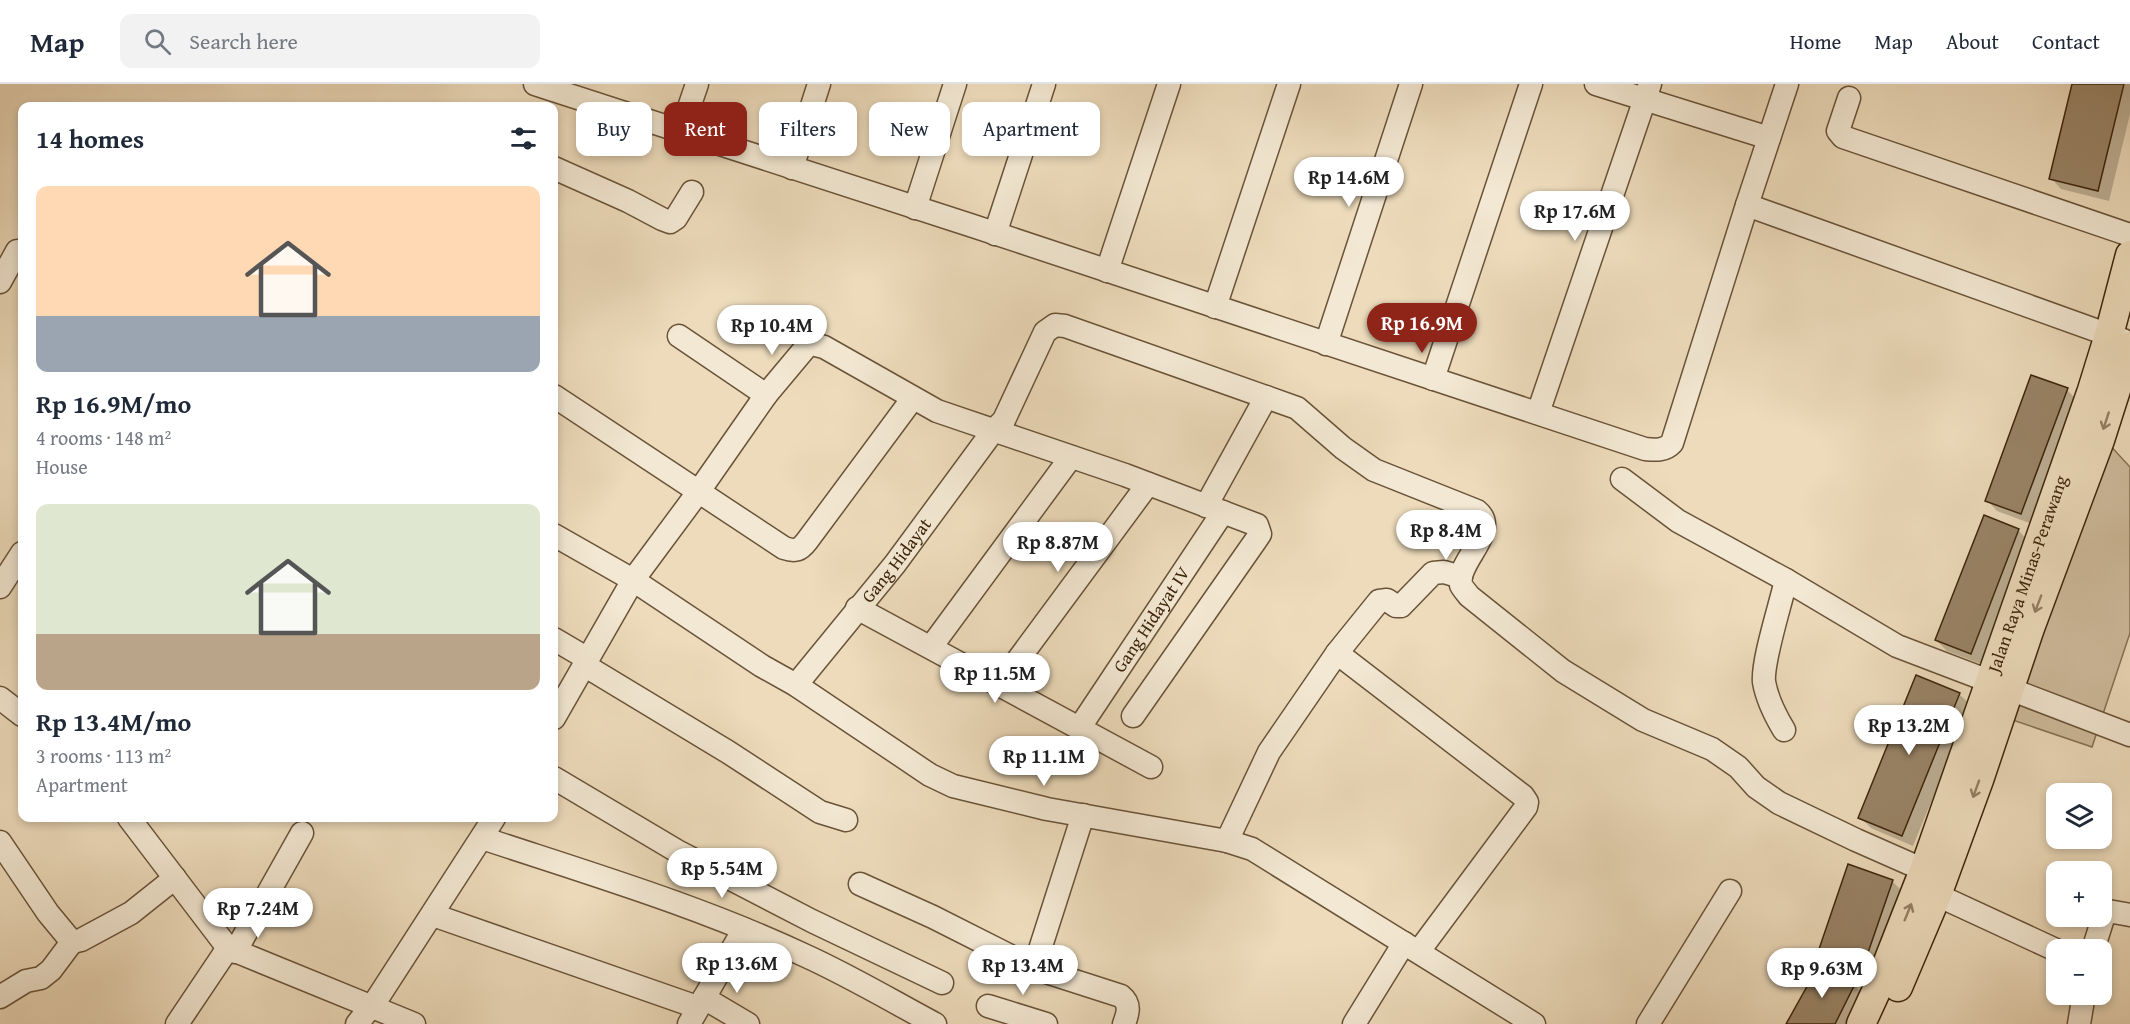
<!DOCTYPE html>
<meta charset="utf-8">
<style>
body{margin:0;font-family:"Gentium Book Plus",serif;background:#f2f2f3;color:#1f2937;height:100vh;display:flex;flex-direction:column;font-size:22px;white-space:nowrap}
*{box-sizing:border-box;margin:0}
p{font-size:20px;color:#747a83}
.icon{flex:none;width:33px;height:33px;fill:none;stroke:currentColor;stroke-width:2;stroke-linecap:round;stroke-linejoin:round}
.map{position:relative;flex:1;overflow:hidden}
.drawer{position:absolute;left:18px;top:18px;width:540px;height:720px;display:flex;flex-direction:column;background:#fff;border-radius:12px;box-shadow:0 3px 9px #0003}
.drawer>*{flex:none}
.hud{position:absolute;left:576px;top:18px;width:570px;height:54px;display:flex;gap:12px}
.tools{position:absolute;left:2046px;top:699px;display:grid;gap:12px}
.tools a{display:grid;place-items:center;width:66px;height:66px;border-radius:12px;background:#fff;box-shadow:0 3px 9px #0003;font-size:30px}
.price{position:absolute;translate:-50% -51px;padding:0 14px;border-radius:21px;background:#fff;color:#222;font-size:20px;line-height:39px;filter:drop-shadow(0 2px 3px #0008)}
.price::after{content:'';position:absolute;left:50%;top:36px;width:18px;height:14px;margin-left:-9px;background:inherit;clip-path:polygon(0 0,100% 0,50% 100%)}
.price.selected{background:#8f2418;color:#fff}
ul{padding:0;list-style:none}
li{display:grid;align-content:center;gap:12px;height:318px;padding:0 18px}
li span{display:grid;place-items:center;height:186px;border-radius:12px;color:#555}
li>.icon{margin-inline-start:auto}
span .icon{width:108px;height:108px;fill:#fffc;stroke-width:1}
li b{font-size:26px}
h2{display:flex;justify-content:space-between;align-items:center;height:72px;padding:0 18px;font-size:26px}
.pill{padding:0 21px;border-radius:12px;background:#fff;box-shadow:0 3px 9px #0003;font-size:21px;line-height:54px}
.pill.selected{background:#8f2418;color:#fff}
header{display:flex;align-items:center;gap:36px;box-sizing:border-box;height:84px;padding:0 30px;background:#fff;border-bottom:2px solid #e0e1e3}
header strong{font-size:28px}
nav{display:flex;gap:33px;margin-inline-start:auto;font-size:21px}
.search{width:420px;height:54px;background:#f2f2f3;display:flex;align-items:center;gap:15px;box-sizing:border-box;padding:0 21px;border-radius:12px;color:#747a83;font-size:22px}
.map>svg:first-child{display:block}
</style>
<header>
<strong>Map</strong>
<div class="search"><svg class="icon" aria-label="search" viewBox="0 0 24 24"><circle cx="10" cy="10" r="6"/><path d="M15 15l6 6"/></svg>Search here</div>
<nav><a>Home</a><a>Map</a><a>About</a><a>Contact</a></nav>
</header>
<div class="map">
<svg width="2130" height="940" viewBox="0 0 2130 940">
<rect width="100%" height="100%" fill="#eddbbb"/>
<filter id="stains"><feTurbulence type="fractalNoise" baseFrequency=".00333" numOctaves="4"/><feColorMatrix values="0 0 0 0 .2 0 0 0 0 .09 0 0 0 0 .02 0 0 0 .5 -.17"/></filter>
<radialGradient id="worn" r=".72"><stop offset=".6" stop-color="#630" stop-opacity="0"/><stop offset="1" stop-color="#630" stop-opacity=".3"/></radialGradient>
<path fill="#cfbc9d" stroke="#867154" stroke-width="1.5" d="M2096,346L2130,383V549L2092,663L1995,630Z"/>
<path fill="#0003" d="M2074,0H2130V30L2109,117L2061,105L2051,94Z
M2067,306L2078,317L2032,440L1997,427L1987,416Z
M1984,433L2019,447L2029,458L1981,580L1947,567L1936,556Z
M1917,593L1960,611L1971,621L1913,762L1871,744L1860,733Z
M1892,797L1903,808L1873,896L1829,881L1818,871Z
M1854,901L1862,909L1847,940H1788Z"/>
<path fill="#998467" stroke="#3e260c" stroke-width="1.5" d="M2072,0H2124L2098,107L2049,95Z
M2031,291L2068,304L2021,430L1985,417Z
M1984,431L2019,445L1971,570L1935,556Z
M1916,591L1960,609L1902,752L1858,734Z
M1848,780L1893,796L1862,886L1817,871Z
M1819,881L1855,900L1835,940H1786Z"/>
<g fill="none" stroke-linecap="round" stroke-linejoin="round">
<g stroke="#6a5338" stroke-width="25">
<g id="minor">
<path d="M535,0L973,142L1645,365C1655,366 1665,367 1672,359L1747,121L2123,256"/>
<path d="M1596,0L1769,54"/>
<path d="M1849,14L1838,47L1843,53L2130,151"/>
<path d="M681,47L697,0"/>
<path d="M554,84L628,117L662,135L670,138L676,134L692,108"/>
<path d="M792,84L819,0"/>
<path d="M1747,121L1787,0"/>
<path d="M915,124L955,0"/>
<path d="M995,150L1044,0"/>
<path d="M1107,187L1169,0"/>
<path d="M0,198L17,167"/>
<path d="M1215,223L1289,0"/>
<path d="M679,252L766,311"/>
<path d="M1326,260L1411,0"/>
<path d="M1433,295L1531,0"/>
<path d="M554,312L784,464C796,468 800,466 807,457L913,314"/>
<path d="M1538,329L1650,0"/>
<path d="M1622,395L1678,437L1786,496L1897,562L2130,651"/>
<path d="M1206,422L1266,313"/>
<path d="M554,451L633,496L762,582L796,601L930,691L953,702L1047,725L1227,757L1252,765L1534,940"/>
<path d="M0,503L22,469"/>
<path d="M857,524L1151,683"/>
<path d="M554,555L588,575"/>
<path d="M931,563L1071,373"/>
<path d="M1337,569L1379,517L1387,516L1396,522H1401L1433,489L1444,488L1461,493"/>
<path d="M584,581L728,668L820,728L846,736"/>
<path id="s1" d="M796,601L895,480L993,347L1004,336L1045,248L1055,241L1065,242L1297,324L1343,364L1374,386L1477,427C1501,447 1455,479 1461,501C1463,505 1467,509 1469,512L1563,587L1643,636L1712,665L1738,683L1756,703L1779,719L1856,756L1924,786"/>
<path d="M1002,601L1012,584L1148,400"/>
<path d="M0,614L22,631"/>
<path d="M554,634L633,496L699,407L766,311L807,262L812,260L824,263L937,327L1125,391L1257,441L1260,450L1256,456L1133,632"/>
<path id="s2" d="M1080,643L1223,428"/>
<path d="M1784,646C1775,631 1767,615 1764,598C1762,577 1781,519 1786,496"/>
<path d="M554,694L677,767L812,837L942,899"/>
<path d="M1083,731L1034,884L1121,912C1131,920 1128,929 1124,940"/>
<path d="M129,734L228,864L414,940"/>
<path d="M482,754C591,790 702,823 806,872C850,892 892,917 935,940"/>
<path d="M1227,757L1269,668L1337,569L1523,712L1527,718L1526,723L1419,867"/>
<path d="M0,758L48,829L72,858L81,856L131,829L175,794"/>
<path d="M860,800L933,833L1034,884"/>
<path d="M1937,811L2056,866"/>
<path d="M433,831L697,923"/>
<path d="M2093,866L2104,831L2108,827L2130,831"/>
<path d="M235,868L302,749"/>
<path d="M0,913L26,897L41,894L51,886L72,858"/>
<path d="M704,914L748,940"/>
<path d="M988,922L1046,940"/>
<path d="M177,940L228,864"/>
<path d="M357,940L377,915L494,734"/>
<path d="M689,940L744,845"/>
<path d="M1354,940L1404,859"/>
<path d="M1648,940L1730,807"/>
<path d="M2079,940L2084,910"/>
</g>
</g>
<g stroke="#3e260c" stroke-width="31">
<g id="major">
<path d="M1898,903L1937,811L1979,696L2030,544L2100,356L2130,262"/>
<path id="s3" d="M1861,940L1878,903L1924,786L2092,306L2109,251L2130,171"/>
</g>
</g>
<use href="#minor" stroke="#f3e8d3" stroke-width="22"/>
<use href="#major" stroke="#eddbbb" stroke-width="28"/>
</g>
<defs><path id="oneway-shaft" d="M-6 0H5M1.5-3L5.5 0L1.5 3" fill="none" stroke-width="1.6" stroke-linecap="round" stroke-linejoin="round" transform="scale(1.5)"/></defs>
<g stroke="#968064">
<use href="#oneway-shaft" transform="translate(2106 337) rotate(108)"/>
<use href="#oneway-shaft" transform="translate(2038 520) rotate(111)"/>
<use href="#oneway-shaft" transform="translate(1976 705) rotate(110)"/>
<use href="#oneway-shaft" transform="translate(1908 828) rotate(-68)"/>
</g>
<g text-anchor="middle" stroke-width="4.5" stroke-linejoin="round" paint-order="stroke">
<g font-size="18" fill="#3e260c" stroke="#f3e8d3">
<text dy="6" stroke="none"><textPath href="#s1" startOffset="160">Gang Hidayat</textPath></text>
<text dy="6" stroke="none"><textPath href="#s3" startOffset="480">Jalan Raya Minas-Perawang</textPath></text>
<text dy="6" stroke="none"><textPath href="#s2" startOffset="129">Gang Hidayat IV</textPath></text>
</g>
</g>
<rect width="100%" height="100%" filter="url(#stains)"/>
<rect width="100%" height="100%" fill="url(#worn)"/>
</svg>
<div class="tools">
<a><svg class="icon" aria-label="layers" viewBox="0 0 24 24"><path d="M12 4l9 5-9 5-9-5zM3 14l9 5 9-5"/></svg></a>
<a>+</a>
<a>−</a>
</div>
<b class="price" style="left:1349px;top:124px">Rp 14.6M</b>
<b class="price" style="left:1575px;top:158px">Rp 17.6M</b>
<b class="price selected" style="left:1422px;top:270px">Rp 16.9M</b>
<b class="price" style="left:772px;top:272px">Rp 10.4M</b>
<b class="price" style="left:1446px;top:477px">Rp 8.4M</b>
<b class="price" style="left:1058px;top:489px">Rp 8.87M</b>
<b class="price" style="left:995px;top:620px">Rp 11.5M</b>
<b class="price" style="left:1909px;top:672px">Rp 13.2M</b>
<b class="price" style="left:1044px;top:703px">Rp 11.1M</b>
<b class="price" style="left:722px;top:815px">Rp 5.54M</b>
<b class="price" style="left:258px;top:855px">Rp 7.24M</b>
<b class="price" style="left:737px;top:910px">Rp 13.6M</b>
<b class="price" style="left:1023px;top:912px">Rp 13.4M</b>
<b class="price" style="left:1822px;top:915px">Rp 9.63M</b>
<div class="hud">
<a class="pill">Buy</a>
<a class="pill selected">Rent</a>
<a class="pill">Filters</a>
<a class="pill">New</a>
<a class="pill">Apartment</a>
</div>
<section class="drawer">
<h2>14 homes<svg class="icon" aria-label="filters" viewBox="0 0 24 24"><path d="M4 7h16M4 17h16"/><circle cx="9" cy="7" r="2"/><circle cx="15" cy="17" r="2"/></svg></h2>
<ul>
<li><span style="background:linear-gradient(#ffd9b3 70%,#9aa5b1 0)"><svg class="icon" aria-label="home" viewBox="0 0 24 24"><path d="M3 11l9-7 9 7M6 9v11h12V9"/></svg></span><div><b>Rp 16.9M/mo</b><p>4 rooms · 148 m²</p><p>House</p></div></li>
<li><span style="background:linear-gradient(#dfe7d0 70%,#b9a48a 0)"><svg class="icon" aria-label="home" viewBox="0 0 24 24"><path d="M3 11l9-7 9 7M6 9v11h12V9"/></svg></span><div><b>Rp 13.4M/mo</b><p>3 rooms · 113 m²</p><p>Apartment</p></div></li>
</ul>
</section>
</div>
